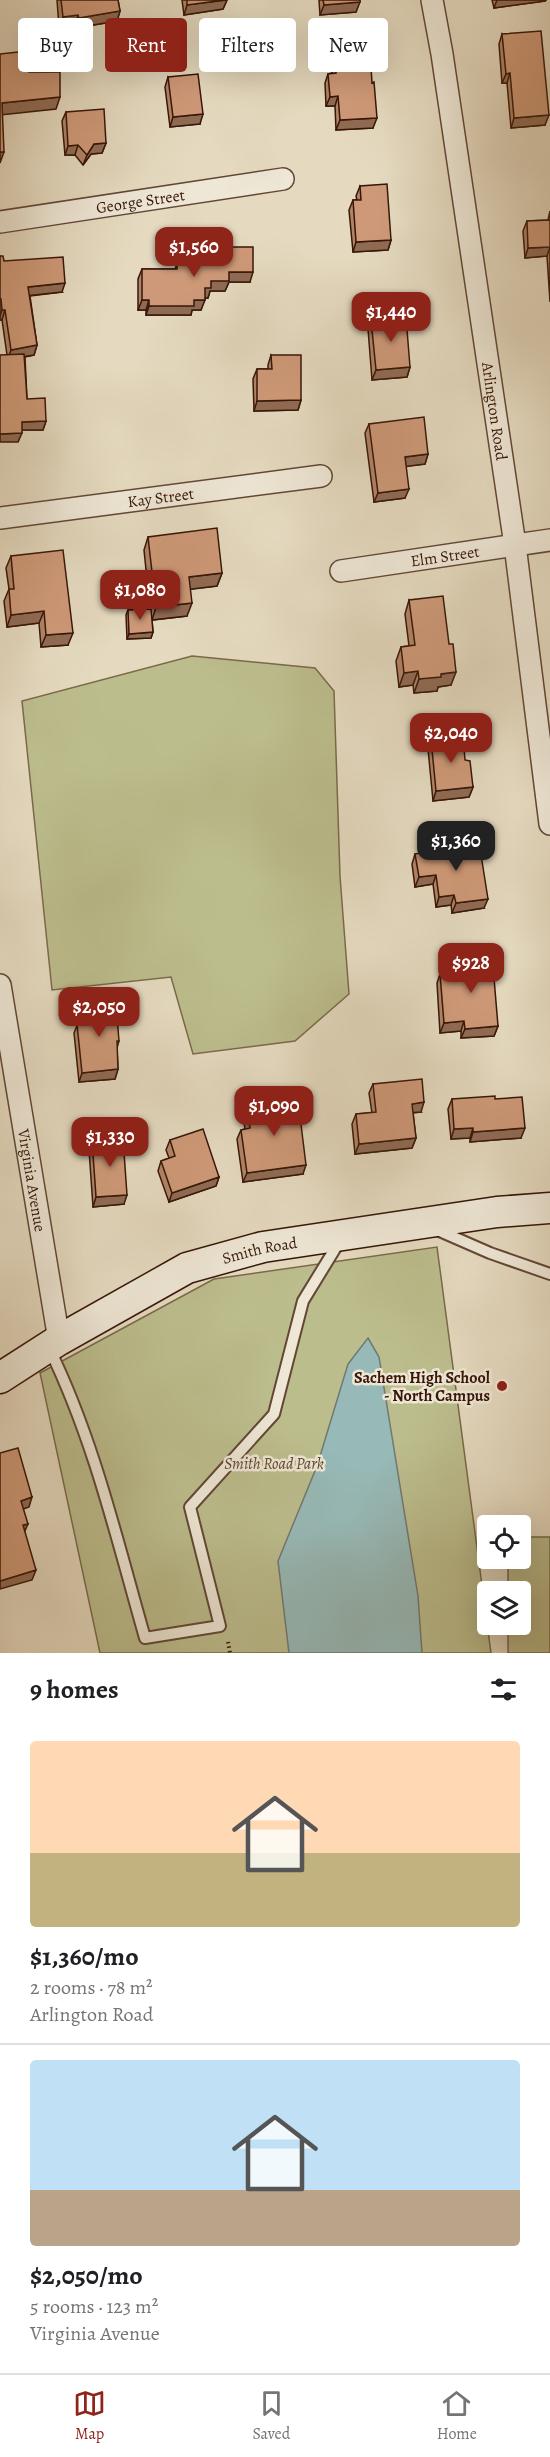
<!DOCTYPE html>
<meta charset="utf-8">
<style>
body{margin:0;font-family:Alegreya,serif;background:#f6f6f6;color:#202124;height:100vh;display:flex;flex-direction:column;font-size:22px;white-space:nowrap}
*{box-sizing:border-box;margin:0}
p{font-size:20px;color:#757577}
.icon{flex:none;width:33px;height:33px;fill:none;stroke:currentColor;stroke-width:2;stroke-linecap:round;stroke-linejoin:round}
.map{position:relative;height:1653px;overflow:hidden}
.details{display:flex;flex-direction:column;background:#fff;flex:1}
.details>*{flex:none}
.top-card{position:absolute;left:18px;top:18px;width:514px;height:54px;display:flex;gap:12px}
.tools{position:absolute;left:477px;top:1515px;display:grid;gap:12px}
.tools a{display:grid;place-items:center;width:54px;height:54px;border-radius:6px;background:#fff;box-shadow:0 6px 24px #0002;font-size:30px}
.price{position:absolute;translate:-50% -51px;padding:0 14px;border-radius:12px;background:#8f2418;color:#fff;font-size:20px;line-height:39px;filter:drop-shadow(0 2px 3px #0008)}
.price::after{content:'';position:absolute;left:50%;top:36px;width:18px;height:14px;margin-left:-9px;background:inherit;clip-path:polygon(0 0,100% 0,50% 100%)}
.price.selected{background:#222;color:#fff}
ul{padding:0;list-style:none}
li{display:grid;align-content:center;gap:12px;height:318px;padding:0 30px}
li+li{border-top:2px solid #e0e0e0}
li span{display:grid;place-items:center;height:186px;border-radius:6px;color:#555}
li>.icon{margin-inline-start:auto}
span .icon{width:108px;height:108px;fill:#fffc;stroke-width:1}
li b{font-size:26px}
h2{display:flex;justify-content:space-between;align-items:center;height:72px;padding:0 30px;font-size:26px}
.pill{padding:0 21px;border-radius:6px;background:#fff;box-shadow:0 6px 24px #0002;font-size:21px;line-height:54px}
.pill.selected{background:#8f2418;color:#fff}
.menu{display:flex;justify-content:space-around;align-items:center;height:84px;border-top:2px solid #e0e0e0;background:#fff;font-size:16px;color:#757577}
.menu a{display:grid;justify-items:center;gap:3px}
.menu .selected{color:#8f2418}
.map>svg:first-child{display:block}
</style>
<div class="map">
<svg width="550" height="1653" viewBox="0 0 550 1653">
<rect width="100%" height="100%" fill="#e5dac0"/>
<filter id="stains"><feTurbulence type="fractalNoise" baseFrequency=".00333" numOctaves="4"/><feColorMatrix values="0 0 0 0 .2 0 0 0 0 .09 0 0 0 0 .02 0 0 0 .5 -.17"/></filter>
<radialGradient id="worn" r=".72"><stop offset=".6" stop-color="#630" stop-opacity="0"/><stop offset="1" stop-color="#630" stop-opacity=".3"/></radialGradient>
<path fill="#bcbd8d" stroke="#7a6a4a" stroke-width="1.5" d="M192,656L315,668L334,691L340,876L349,994L295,1041L193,1054L171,977L52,990L22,701Z
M437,1247L491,1653H100L40,1373L214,1279Z
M521,1537H550V1653H508V1625L520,1624V1592L508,1591V1559L520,1558Z"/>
<path fill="#97bab8" stroke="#717872" stroke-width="1.5" d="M368,1338L379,1357L418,1596L422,1653H289L278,1561L317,1466L348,1364Z"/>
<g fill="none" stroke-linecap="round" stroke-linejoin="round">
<g stroke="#624736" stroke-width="14">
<path id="lane" d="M435,1229L490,1253L550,1274
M49,1348C94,1440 117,1540 145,1638L220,1626L190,1507L274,1414L303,1301L341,1239"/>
</g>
<g stroke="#624736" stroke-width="24">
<g id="street">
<path id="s1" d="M432,0L442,54L515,545L550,824"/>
<path id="s2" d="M0,222L283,179"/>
<path id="s3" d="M0,518L321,476"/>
<path id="s4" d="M341,571L550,540"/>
<path id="s5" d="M0,985L59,1340"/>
</g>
</g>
<g stroke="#371608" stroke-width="33">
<g id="secondary">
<path id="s6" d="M0,1378L59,1340L187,1268L263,1247L497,1212L550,1208"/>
</g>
</g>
<path stroke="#371608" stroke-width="4" stroke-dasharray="1.5 3" stroke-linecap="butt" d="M228,1642L230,1653"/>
<use href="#lane" stroke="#eee7d6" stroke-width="10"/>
<use href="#street" stroke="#eee7d6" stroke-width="21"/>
<use href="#secondary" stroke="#eee7d6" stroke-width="30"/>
</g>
<path fill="#b18467" stroke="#371608" stroke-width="1.5" d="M57,0H118L120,11L117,21L75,28V25L59,27Z
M182,0H227L223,9L184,15Z
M319,0H360L356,12L320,15Z
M492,0H546L545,1L494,8Z
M502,34L545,125L511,128L507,83H502L499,44Z
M335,58L364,68L373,128L336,130L335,106H326L325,83L328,74L332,73V68Z
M168,77L200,124L170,127L165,87Z
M66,112L106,143L102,153L91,154L83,165L75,155H65L62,121Z
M360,186L391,240L388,250L353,252L349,210L353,200H357L356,196Z
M550,211V302L547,256L525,258L523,231L527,221L548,220Z
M224,247L250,282H229L225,291H210L208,298H205L201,310H192L191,315H146V310H138V279L142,269H175L177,264H198L202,254L222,253Z
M0,256L4,261L62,292L30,296L37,345L34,355L25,357L27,399L46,421L43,430H22L18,442L7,355L2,320H0Z
M371,320L410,367L407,377L372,380L368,329Z
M271,355L301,400L298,410L254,411L253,379L257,369H268V365Z
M369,424L428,454L425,464L406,466L405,498L374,502L365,433Z
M148,537L222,573L217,586L190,589L187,616L152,620L153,632L151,638L127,639L126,615L128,610L150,609L144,550Z
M11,556L68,645L41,647L39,623L7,627L4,601L9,589L6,568Z
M409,600L451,685L438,687L437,691L414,693L413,685L399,687L396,661L401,647L409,646L405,614Z
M431,739L465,760L473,787L469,797L433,801L428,749Z
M415,854L484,908L452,913L451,905L436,907L433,884L415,887L412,864Z
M464,956L498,1026L494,1036L461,1038V1031L440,1033L437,983L440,974L461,972V965Z
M80,1007L119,1041L117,1048L118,1069L115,1079L79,1082L74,1033L78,1023L77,1017Z
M373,1084L421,1112L413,1113L416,1138L412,1148L355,1154L352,1124L356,1114L372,1113L369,1093Z
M452,1099H495L521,1138L470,1142V1138L451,1139L448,1109Z
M247,1107L303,1174L243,1182L237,1139L241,1130L245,1129L243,1117Z
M92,1140L124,1204L93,1207L89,1150Z
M170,1140L219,1177L216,1186L169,1202L158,1171L161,1161L169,1158L166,1150Z"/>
<path fill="#906b54" stroke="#371608" stroke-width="1.5" d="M227,0L223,9L184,15L187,5Z
M497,0H546L545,1L494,8Z
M360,2L356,12L320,15L324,5Z
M120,11L117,21L75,28L79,18Z
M78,15L75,25L59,27L63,17Z
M510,73L507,83H502L506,74Z
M338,96L335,106H326L330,97Z
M60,97L56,109L0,115L2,103Z
M203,114L200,124L170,127L173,117Z
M549,115L545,125L511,128L514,118Z
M377,118L373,128L336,130L340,120Z
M106,143L102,153L91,154L83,165L87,155L94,144Z
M78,145L75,155H65L68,146Z
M0,152H4L0,163Z
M391,240L388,250L353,252L356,242Z
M550,247L547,256L525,258L528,248Z
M229,272H253L250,282H229L225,291H210L208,298H201L205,288L211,281Z
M65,283L62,292L25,296L28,287Z
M142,300H149L146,310H138Z
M194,300H205L201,310H192L191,315H146L149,306Z
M2,310H5L2,320H0V316Z
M37,345L34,355L8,359L11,350Z
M410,367L407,377L372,380L376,370Z
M301,400L298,410L254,411L257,401Z
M46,421L43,430H18L22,422Z
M22,433L18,442H0V434Z
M428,454L425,464L402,467L405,457Z
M409,489L405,498L374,502L378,493Z
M222,573L217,586L184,590L189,577Z
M192,603L187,616L152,620L156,607Z
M44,611L39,623L7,627L11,615Z
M153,632L151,638L127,639L129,634Z
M73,633L68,645L41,647L46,635Z
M418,671L413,685L399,687L404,673Z
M456,672L451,685L438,687L437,691L414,693L419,679L441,674Z
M473,787L469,797L433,801L436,791Z
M436,875L433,884L415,887L419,877Z
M454,895L451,905L436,907L439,897Z
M488,899L484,908L452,913L456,903Z
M464,1021L461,1031L440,1033L444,1023Z
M498,1026L494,1036L461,1038L465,1029Z
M118,1069L115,1079L79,1082L82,1073Z
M424,1102L421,1112L408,1113L412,1104Z
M473,1128L470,1138L451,1139L454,1129Z
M525,1128L521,1138L470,1142L473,1132Z
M416,1138L412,1148L355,1154L359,1144Z
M306,1165L303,1174L243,1182L247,1173Z
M219,1177L216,1186L169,1202L172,1193Z
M127,1195L124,1204L93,1207L96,1197Z
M32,1497L29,1507L18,1511L21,1501Z
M28,1524L24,1533L23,1525Z
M36,1570L32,1580L0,1589V1581Z"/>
<path fill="#ce9978" stroke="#371608" stroke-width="1.5" d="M61,0H118L120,11L79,18L78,15L63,17Z
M187,0H224L187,5Z
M323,0H360V2L324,5Z
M541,31L549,115L514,118L510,73L506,74L502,34Z
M27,51L29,72H60V97L2,103L4,152H0V54Z
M364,56V68L371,67L372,83L374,82L377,118L340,120L338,96L330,97L328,74L336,73L335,58Z
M198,74L203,114L173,117L168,77Z
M104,109L106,143L94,144L87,155L78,145L68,146L66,112Z
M387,184L391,240L356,242L353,200H361L360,186Z
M550,220V247L528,248L527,221Z
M224,247H253V272H229V281H211V288H205V300H194V306H149V300H142V269H177V264H202V254L224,253Z
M0,256H3L4,261L63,257L65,283L28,287L37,345L11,350L5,310H2L1,299H0Z
M406,317L410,367L376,370L371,320Z
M24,354L27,399L45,398L46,421L22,422V433L0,434V355Z
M271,355H301V400L257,401V369H272Z
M424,417L428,454L405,457L409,489L378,493L369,424Z
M217,528L222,573L189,577L192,603L156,607L148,537Z
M63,550L73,633L46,635L44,611L11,615L9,589H14L11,556Z
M443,596L449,644H453L456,672L441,674V677L419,679L418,671L404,673L401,647L415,645L409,600Z
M151,609L153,632L129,634L128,610Z
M463,736L465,760L470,761L473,787L436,791L431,739Z
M479,842L488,899L456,903L454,895L439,897L436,875L419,877L415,854Z
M492,954L498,1026L465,1029L464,1021L444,1023L440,974L465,972L464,956Z
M116,1004L119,1041H117L118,1069L82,1073L77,1024L82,1023L80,1007Z
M422,1079L424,1102L412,1104L416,1138L359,1144L356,1114L376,1112L373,1084Z
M495,1096V1099L522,1097L525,1128L473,1132V1128L454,1129L452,1099Z
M298,1100L306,1165L247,1173L241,1130L250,1128L247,1107Z
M203,1129L219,1177L172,1193L161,1161L175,1156L170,1140Z
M123,1138L127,1195L96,1197L92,1140Z
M18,1448L32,1497L21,1501L28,1524L23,1525L36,1570L0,1581V1453Z"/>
<circle fill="#8f2418" stroke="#eee7d6" stroke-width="2" cx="502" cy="1386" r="6"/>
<g text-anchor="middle" stroke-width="5" stroke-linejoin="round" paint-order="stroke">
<g font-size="16" fill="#371608" stroke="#eee7d6">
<text dy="6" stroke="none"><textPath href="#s2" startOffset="142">George Street</textPath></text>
<text dy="6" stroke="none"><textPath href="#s1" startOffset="416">Arlington Road</textPath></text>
<text dy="6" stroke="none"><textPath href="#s3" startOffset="162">Kay Street</textPath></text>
<text dy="6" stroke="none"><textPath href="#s4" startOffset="105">Elm Street</textPath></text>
<text dy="6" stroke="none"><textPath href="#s5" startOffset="198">Virginia Avenue</textPath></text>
<text dy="6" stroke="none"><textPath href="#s6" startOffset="292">Smith Road</textPath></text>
</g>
<g font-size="16" font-weight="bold" fill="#371608" stroke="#eee7d6" text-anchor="end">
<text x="490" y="1383">Sachem High School<tspan x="490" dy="18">- North Campus</tspan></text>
</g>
<g font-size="16" font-style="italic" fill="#5f4830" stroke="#eee7d6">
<text x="274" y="1469">Smith Road Park</text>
</g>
</g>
<rect width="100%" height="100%" filter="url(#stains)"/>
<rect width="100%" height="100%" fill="url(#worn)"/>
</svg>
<div class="tools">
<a><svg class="icon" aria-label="locate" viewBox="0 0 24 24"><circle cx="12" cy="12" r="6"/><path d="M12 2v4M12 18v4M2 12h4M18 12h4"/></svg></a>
<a><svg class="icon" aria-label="layers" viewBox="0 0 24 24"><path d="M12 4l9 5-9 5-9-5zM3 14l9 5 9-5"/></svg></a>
</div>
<b class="price" style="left:194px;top:278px">$1,560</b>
<b class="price" style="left:391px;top:343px">$1,440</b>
<b class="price" style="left:140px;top:621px">$1,080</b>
<b class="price" style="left:451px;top:764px">$2,040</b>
<b class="price selected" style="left:456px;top:872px">$1,360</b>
<b class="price" style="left:471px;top:994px">$928</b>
<b class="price" style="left:99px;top:1038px">$2,050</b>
<b class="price" style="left:274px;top:1137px">$1,090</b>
<b class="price" style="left:110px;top:1168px">$1,330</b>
<div class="top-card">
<a class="pill">Buy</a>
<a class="pill selected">Rent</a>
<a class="pill">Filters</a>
<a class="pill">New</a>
</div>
</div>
<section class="details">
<h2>9 homes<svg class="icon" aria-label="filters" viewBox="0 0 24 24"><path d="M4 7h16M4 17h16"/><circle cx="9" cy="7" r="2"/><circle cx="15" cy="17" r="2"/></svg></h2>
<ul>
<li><span style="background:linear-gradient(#ffd9b3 60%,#c2b280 0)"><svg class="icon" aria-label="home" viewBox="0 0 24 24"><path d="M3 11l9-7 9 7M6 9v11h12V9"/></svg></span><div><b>$1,360/mo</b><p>2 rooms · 78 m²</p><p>Arlington Road</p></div></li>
<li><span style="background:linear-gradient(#bfe0f5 70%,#b9a48a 0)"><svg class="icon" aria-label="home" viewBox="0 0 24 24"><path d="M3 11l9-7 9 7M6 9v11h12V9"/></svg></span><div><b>$2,050/mo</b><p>5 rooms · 123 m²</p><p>Virginia Avenue</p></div></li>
</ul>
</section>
<nav class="menu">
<a class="selected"><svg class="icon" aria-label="map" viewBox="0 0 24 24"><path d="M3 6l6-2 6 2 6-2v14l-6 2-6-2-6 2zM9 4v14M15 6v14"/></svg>Map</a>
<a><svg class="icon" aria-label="saved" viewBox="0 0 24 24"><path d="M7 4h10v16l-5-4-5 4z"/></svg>Saved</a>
<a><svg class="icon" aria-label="home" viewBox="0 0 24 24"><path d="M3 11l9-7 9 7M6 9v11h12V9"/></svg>Home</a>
</nav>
